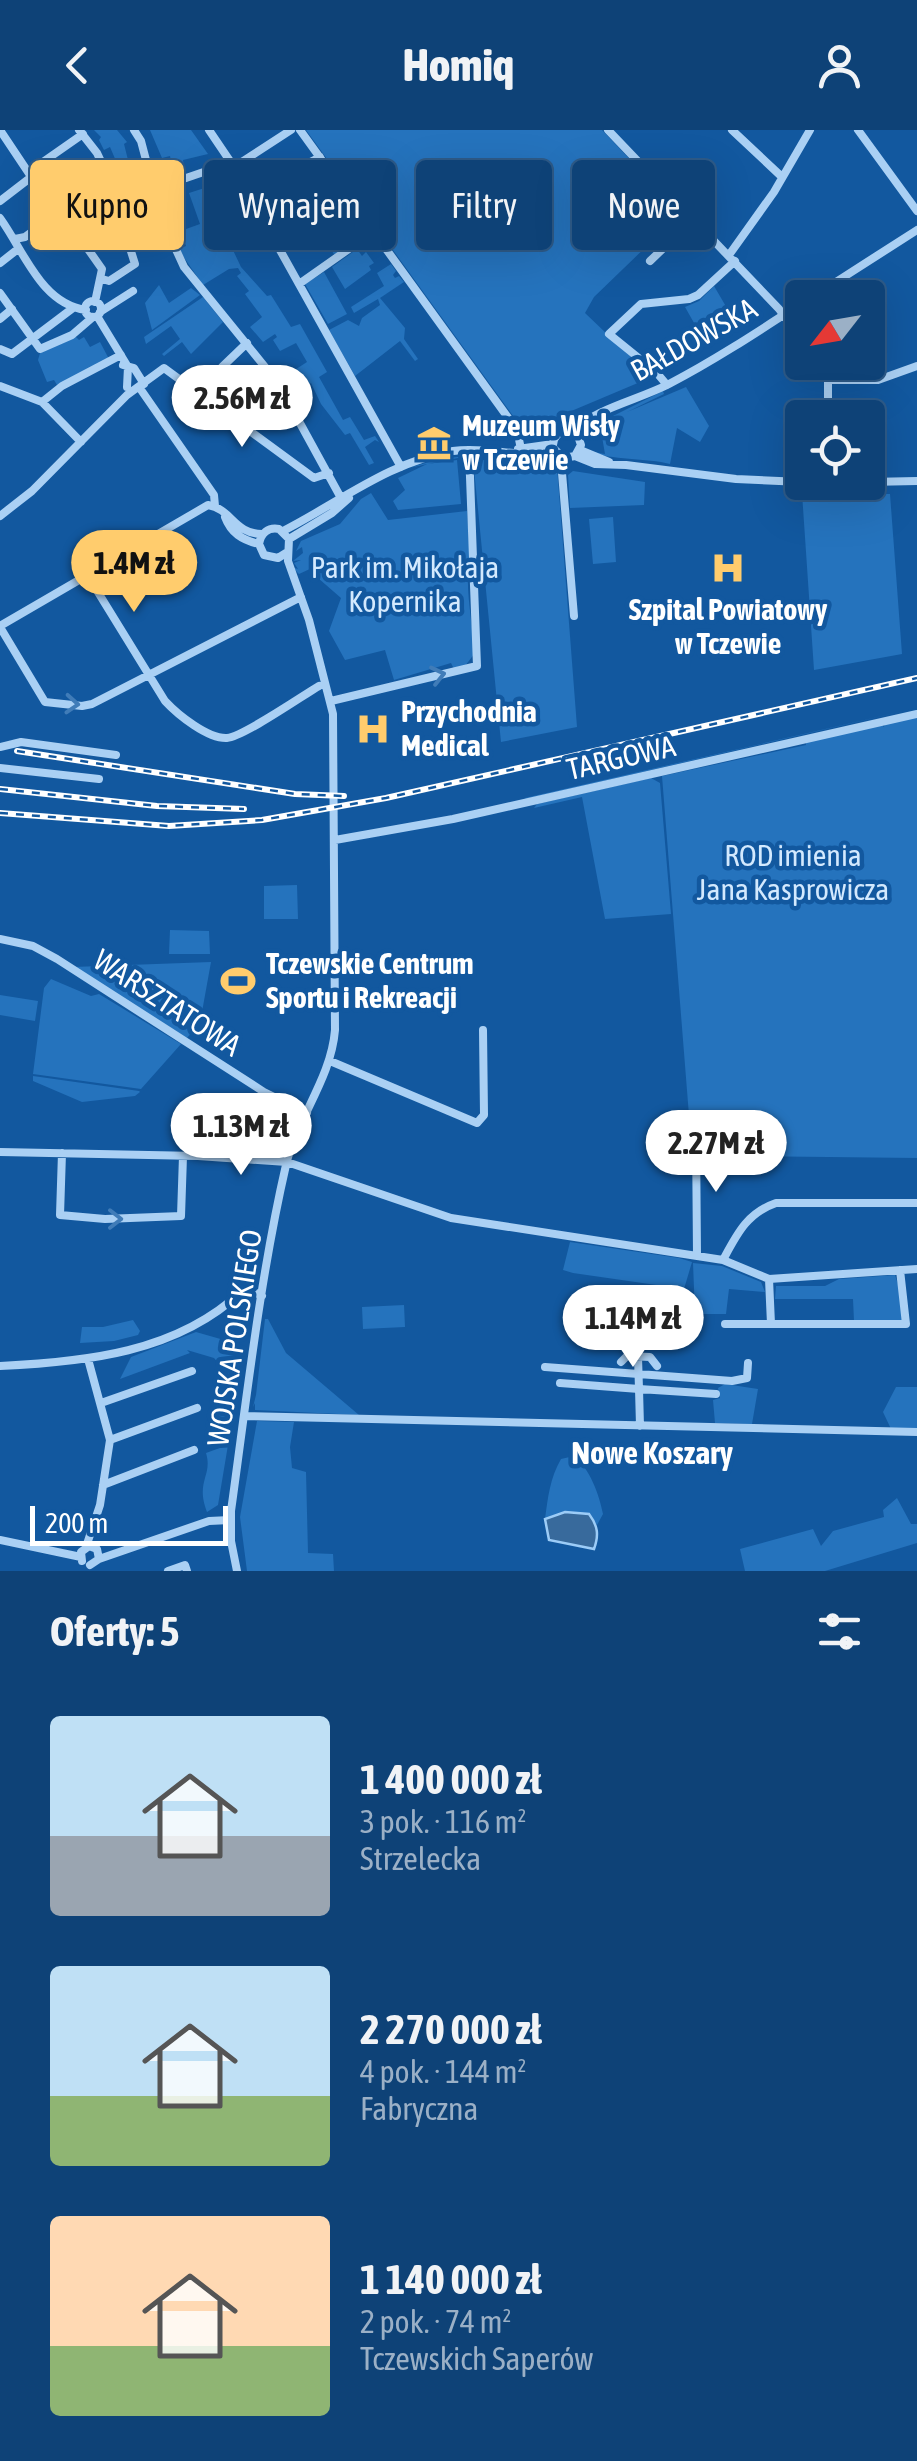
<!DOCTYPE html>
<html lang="pl">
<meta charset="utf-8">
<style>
body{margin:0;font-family:"Asap Condensed",sans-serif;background:#1c4d7f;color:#f1f3f6;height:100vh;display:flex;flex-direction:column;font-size:38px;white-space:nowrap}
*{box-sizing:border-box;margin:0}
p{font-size:32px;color:#9bb0c6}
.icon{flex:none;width:55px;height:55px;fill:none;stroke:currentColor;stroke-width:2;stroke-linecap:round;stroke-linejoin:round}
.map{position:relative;height:1441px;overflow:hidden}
.details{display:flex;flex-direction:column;background:#0e4277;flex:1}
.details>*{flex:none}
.top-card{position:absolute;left:30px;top:30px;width:858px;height:90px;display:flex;gap:20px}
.needle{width:65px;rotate:239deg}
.buttons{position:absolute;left:785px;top:150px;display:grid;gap:20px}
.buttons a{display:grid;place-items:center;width:100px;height:100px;border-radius:10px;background:#0e4277;box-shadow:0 10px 40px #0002,0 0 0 2px #2e5b89;font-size:50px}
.scale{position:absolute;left:30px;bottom:25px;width:198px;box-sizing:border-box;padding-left:10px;border:5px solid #fff;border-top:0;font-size:28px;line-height:35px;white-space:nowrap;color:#fff;-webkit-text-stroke:8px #12589f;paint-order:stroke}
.price{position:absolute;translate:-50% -85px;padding:0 22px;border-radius:35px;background:#fff;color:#222;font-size:32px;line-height:65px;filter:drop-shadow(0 2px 5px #0008)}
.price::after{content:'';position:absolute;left:50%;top:60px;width:30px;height:22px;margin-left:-15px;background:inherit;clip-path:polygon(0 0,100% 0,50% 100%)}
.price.selected{background:#ffcc6d;color:#111}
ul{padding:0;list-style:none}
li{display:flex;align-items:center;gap:30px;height:250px;padding:0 50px}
li span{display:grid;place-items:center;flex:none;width:280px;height:200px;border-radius:10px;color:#555}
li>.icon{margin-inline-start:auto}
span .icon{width:120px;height:120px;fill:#fffc;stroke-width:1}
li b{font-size:42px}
h2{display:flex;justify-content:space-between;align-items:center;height:120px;padding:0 50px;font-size:42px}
.pill{padding:0 35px;border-radius:10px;background:#0e4277;box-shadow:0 10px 40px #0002,0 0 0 2px #2e5b89;font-size:35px;line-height:90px}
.pill.selected{background:#ffcc6d;color:#111}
header{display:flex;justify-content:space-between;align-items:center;height:130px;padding:0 50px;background:#0e4277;font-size:45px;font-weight:800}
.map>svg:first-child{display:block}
</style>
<header><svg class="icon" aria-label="back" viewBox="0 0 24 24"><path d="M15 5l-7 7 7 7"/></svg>Homiq<svg class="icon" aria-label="person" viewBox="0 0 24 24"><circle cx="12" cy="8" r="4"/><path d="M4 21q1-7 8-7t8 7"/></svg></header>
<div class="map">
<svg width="917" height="1441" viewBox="0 0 917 1441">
<rect width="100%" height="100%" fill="#12589f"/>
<path fill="#2573bd" d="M94,0H117L127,12L124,14L132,46L126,47L128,54L124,55L122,47L111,50L108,42L119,38L110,17L104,20L99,10L101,7Z
M150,0H191L208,24L183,30L185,43L174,46L170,26L162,28Z
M306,0H602L681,83L594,167L585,183L652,247L524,301Z
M298,40L315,64L301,74L325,110L331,108L339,120L335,126L326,111L311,119L313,114L306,118L297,95L283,76L306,64L290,71L289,68L298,61L299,55L291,43Z
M223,52L231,65L212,76L241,137L267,166L271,165L291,197L300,194L327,242L319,247L343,290L350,287L364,310L375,306L379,312L375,310L365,317L374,333L369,335L350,303L345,305L321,274L311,253L301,259L290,243L307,232L296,213L280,221L273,210L277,207L275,204L263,212L250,197L262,187L245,164L249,161L237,146L241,143L238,138L229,139L203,155L178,119L186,116L183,108L176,114L172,104L200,94L189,63Z
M357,119L362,126L366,122L374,133L369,136L371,140L345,159L332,137Z
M391,134L396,141L393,145L395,148L399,146L404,152L380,168L405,198L404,209L418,229L415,231L400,211L355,246L329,200L348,190L359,196L362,188L380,175L378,169L354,183L351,177L384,156L377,143Z
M324,142L347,184L328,194L305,154Z
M159,155L169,173L191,158L200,165L152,200L145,173Z
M714,156L731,185L698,200L685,177L699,171Z
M203,167L223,192L191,224L182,212L164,226L162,224L180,209L171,196L146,214L144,207Z
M75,206L79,210L84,207L90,217L100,212L109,229L62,253L57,255L54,250L47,252L38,230L40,223Z
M686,257L709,296L700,312L677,298L670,334C648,328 608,330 593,322L605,324L600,295L589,298L663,261L664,264L627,282Z
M468,326L427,334L457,330L461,374L398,380L393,371L405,360L398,348L427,334L409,338L439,329Z
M473,329L557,337L577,597L501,612Z
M573,341L645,352L644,375L570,378L568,345Z
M371,363L388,390L467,381L469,413L472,421C462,447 473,494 475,523L465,536L454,539L451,533L394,550L385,520L345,530L329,501L341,468L318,448L312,434V438L299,444L292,437L298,439L294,433L301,430L293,431L303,423L302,417L296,421L301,411L340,394L361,369Z
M802,363L890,364L902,524L814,540Z
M613,387L616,432L593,434L589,389Z
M917,578L526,669L525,668Z
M917,586V1028L729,1026L728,1021L711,1022L709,997L690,998L662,646L806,615V612L881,594L884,597L885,593Z
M651,648L660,653L671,784L605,789L582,667L534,678L537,674Z
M297,755L298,789H264V756Z
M170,800L209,801L210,824H169Z
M211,832L200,893L187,908L73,837Z
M51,849L91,866L99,864L181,914L141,959L33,944L44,858Z
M0,865L38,871L35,891L0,885Z
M33,946L139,961L140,962L135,966L82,972L33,951Z
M570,1112L679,1128L692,1132L684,1159L573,1143L563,1140Z
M693,1133L722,1136L761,1152L765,1162L729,1159L726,1184H695Z
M895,1145L899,1157L902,1190L854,1191L853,1169H775L776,1156H825L839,1149Z
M404,1175L405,1197L363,1199L362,1177Z
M265,1189H268L286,1223L359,1285L255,1280V1273L253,1277L256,1265Z
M133,1190L140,1201L138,1205L114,1211L80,1213L82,1197H103Z
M196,1202L238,1214L236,1228H218L236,1229L237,1254L214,1228L187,1220L190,1223L120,1249L131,1227Z
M227,1248L236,1256L237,1261L229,1269L237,1264L228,1312L206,1318L215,1291L211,1281L228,1271Z
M725,1254L758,1259L752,1294L715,1293L713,1270L720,1268L718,1258Z
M896,1257H917V1300L891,1299L883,1282Z
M257,1291L294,1292L290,1317L292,1338L306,1342L308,1423L333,1424L334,1441H247L240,1387Z
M228,1315L218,1375L207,1382C195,1351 213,1346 206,1323Z
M574,1326C590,1339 599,1364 603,1384L597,1395L586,1383L565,1382L545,1389C548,1367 550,1348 561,1329Z
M897,1368L911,1394H917V1413L825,1441H745L740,1419L813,1399L821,1416L833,1401L884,1387L883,1380Z"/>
<path fill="#386a9c" stroke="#9cccf7" stroke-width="2.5" d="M565,1382L589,1384C598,1396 599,1405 594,1419L549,1410L545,1389Z"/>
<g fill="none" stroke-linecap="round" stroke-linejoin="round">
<path stroke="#aad0f4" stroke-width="8" d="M0,0L56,84
M79,0L97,23L106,42L135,134L109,151L102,149
M134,0L141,11L161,87L184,137L278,253L341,368
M209,0L232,34L401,337
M300,0L517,300L521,319
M608,0L779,179L802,211
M732,0L782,47
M858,0L917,81
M30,41L83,4
M330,56L308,72L344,122
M154,59L224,35L240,33L291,0
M249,64L320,27
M0,71L30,48
M56,84L64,85L102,139L95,172
M64,85L109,56
M0,88C24,121 41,174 86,180
M326,98L348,82
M15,109L25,107L56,84
M729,125L774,62L810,0
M650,131L694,89
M0,133L18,119
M299,154L373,102
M0,163L40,219L72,205L93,187
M811,168L917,100
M85 179a8 8 0 1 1 16 0a8 8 0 1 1-16 0Z
M100,182L133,161
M97,186L128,237L127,257
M0,189L12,179
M0,219L12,224L73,178
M816,232L828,250V288
M123,235L134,238L144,254
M222,237L247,213
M828,250H878L917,236
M667,255L656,242L609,204L641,174L689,169L698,165L735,131
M0,256L42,272L81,312
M139,257L214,365L215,376
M42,272L62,256L121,225
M572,301C597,278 638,270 669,254C715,230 759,201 802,173
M578,306L601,285
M518,319L553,314
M580,320L609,332
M575,326L581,315L578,306L567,301C558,302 552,308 553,318L564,328L575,326L595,334L626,335L736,349L802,352
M564,328L562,343L574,486
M868,352L917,351
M0,386L32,361L127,265L164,238L314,348L329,343
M225,387C231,403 242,410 259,414
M283,401C338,373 391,331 453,321C488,316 521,329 555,322
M289,409L332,383L349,368
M88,446L165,571C178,585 208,609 227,608C243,607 302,566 319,556
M0,496L208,375C232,379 234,404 262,404
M0,497L45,572L82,576L92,574L301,467
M331,571L477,536L469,320
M0,617L21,612L116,625
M0,638L99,649
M335,710L453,689L917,584
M0,809L33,816L57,829L264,962L307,983
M330,931L477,993L484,985L483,900
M696,1003L697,1125
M0,1022L198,1026L287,1032L451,1088L723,1130L769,1149L917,1139
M62,1023L60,1085L105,1089L181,1086L183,1026
M723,1130C737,1104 747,1083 776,1073H917
M769,1149L771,1194
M725,1194H906L900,1140
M638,1227L639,1259L716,1264
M621,1232L627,1226L650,1227L657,1236
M0,1236C84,1232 177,1223 242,1161L248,1159L262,1166
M545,1237L732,1251L747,1248L748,1233
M560,1253L639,1259L640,1296
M101,1273L192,1241
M245,1286L917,1302
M110,1310L197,1278
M103,1355L194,1320
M0,1410L81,1427
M86,1417L100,1375L110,1310L88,1229
M82,1431L81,1422L89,1416L97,1419L99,1429
M90,1435L99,1429L209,1391L230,1390
M168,1441L185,1435L187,1441
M237,1441L231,1411V1381C247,1266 260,1148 286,1035C297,988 331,949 335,900L333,584L309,490L288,431L289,409L279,399C268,397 261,403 259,414L264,425L278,428L286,423"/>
<g stroke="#fff" stroke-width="6">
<path id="rail" d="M17,621L295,664L344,666
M0,659L157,676L244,679
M0,683L169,696L262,690L386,668L917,548"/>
</g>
<use href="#rail" stroke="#12589f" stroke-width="2.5" stroke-dasharray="8" stroke-linecap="butt"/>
</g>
<defs><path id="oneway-chevron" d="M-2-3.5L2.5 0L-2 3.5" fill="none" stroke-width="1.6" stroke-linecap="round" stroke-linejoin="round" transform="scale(2.5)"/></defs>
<g stroke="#407cb8">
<use href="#oneway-chevron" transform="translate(438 545) rotate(-13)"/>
<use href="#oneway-chevron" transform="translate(72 574) rotate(4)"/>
<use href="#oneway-chevron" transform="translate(115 1089)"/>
</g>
<defs>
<g id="museum-bare" transform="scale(2.7)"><path d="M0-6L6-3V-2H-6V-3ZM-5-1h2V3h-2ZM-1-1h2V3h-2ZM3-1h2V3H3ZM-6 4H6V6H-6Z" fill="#ffcc6d" stroke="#12589f" stroke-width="2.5" paint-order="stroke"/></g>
<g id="hospital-bare" transform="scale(2.7)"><path d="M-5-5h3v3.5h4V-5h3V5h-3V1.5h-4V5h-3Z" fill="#ffcc6d" stroke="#12589f" stroke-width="2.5" paint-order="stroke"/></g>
<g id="stadium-bare" transform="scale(2.7)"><path d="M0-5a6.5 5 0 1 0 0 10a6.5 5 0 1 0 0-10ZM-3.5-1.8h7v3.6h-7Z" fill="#ffcc6d" stroke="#12589f" stroke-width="2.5" paint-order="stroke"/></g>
</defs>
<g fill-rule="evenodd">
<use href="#museum-bare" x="434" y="313"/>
<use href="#hospital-bare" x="728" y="438"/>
<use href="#hospital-bare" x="373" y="599"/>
<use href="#stadium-bare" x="238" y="851"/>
</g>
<g text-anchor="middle" stroke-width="9" stroke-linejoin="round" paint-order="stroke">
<g font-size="30" fill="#fff" stroke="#12589f">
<text transform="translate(694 210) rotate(-29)" y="10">BAŁDOWSKA</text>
<text transform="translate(621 628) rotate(-13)" y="10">TARGOWA</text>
<text transform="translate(167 873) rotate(33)" y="10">WARSZTATOWA</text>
<text transform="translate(235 1208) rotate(-81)" y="10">WOJSKA POLSKIEGO</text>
</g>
<g font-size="30" font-weight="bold" fill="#fff" stroke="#12589f" text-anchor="start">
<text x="462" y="306">Muzeum Wisły<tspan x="462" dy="34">w Tczewie</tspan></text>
<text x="728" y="490" text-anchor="middle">Szpital Powiatowy<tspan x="728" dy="34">w Tczewie</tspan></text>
<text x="401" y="592">Przychodnia<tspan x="401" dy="34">Medical</tspan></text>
<text x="266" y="844">Tczewskie Centrum<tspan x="266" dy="34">Sportu i Rekreacji</tspan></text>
</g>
<g font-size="30" fill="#d3e9fe" stroke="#12589f">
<text x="405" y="448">Park im. Mikołaja<tspan x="405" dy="34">Kopernika</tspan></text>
<text x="793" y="736">ROD imienia<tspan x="793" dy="34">Jana Kasprowicza</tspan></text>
</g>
<g font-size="32" font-weight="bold" fill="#fff" stroke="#12589f">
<text x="652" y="1334">Nowe Koszary</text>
</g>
</g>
</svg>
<div class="buttons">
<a><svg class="needle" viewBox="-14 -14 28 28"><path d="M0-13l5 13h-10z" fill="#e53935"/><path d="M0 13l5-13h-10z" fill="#9bb0c6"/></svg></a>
<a><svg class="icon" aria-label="locate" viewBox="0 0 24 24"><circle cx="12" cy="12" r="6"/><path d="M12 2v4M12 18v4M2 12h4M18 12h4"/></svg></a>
</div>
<div class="scale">200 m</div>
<b class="price" style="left:242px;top:320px">2.56M zł</b>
<b class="price selected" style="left:134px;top:485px">1.4M zł</b>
<b class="price" style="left:241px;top:1048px">1.13M zł</b>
<b class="price" style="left:716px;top:1065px">2.27M zł</b>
<b class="price" style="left:633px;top:1240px">1.14M zł</b>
<div class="top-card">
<a class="pill selected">Kupno</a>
<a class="pill">Wynajem</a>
<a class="pill">Filtry</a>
<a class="pill">Nowe</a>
</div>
</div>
<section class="details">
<h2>Oferty: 5<svg class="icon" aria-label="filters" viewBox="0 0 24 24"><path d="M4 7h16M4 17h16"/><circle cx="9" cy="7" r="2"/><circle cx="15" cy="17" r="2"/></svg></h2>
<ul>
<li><span style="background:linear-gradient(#bfe0f5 60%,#9aa5b1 0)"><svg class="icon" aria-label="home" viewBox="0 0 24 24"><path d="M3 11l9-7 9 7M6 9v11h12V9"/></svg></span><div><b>1 400 000 zł</b><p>3 pok. · 116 m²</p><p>Strzelecka</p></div></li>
<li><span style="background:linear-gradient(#bfe0f5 65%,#8fb573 0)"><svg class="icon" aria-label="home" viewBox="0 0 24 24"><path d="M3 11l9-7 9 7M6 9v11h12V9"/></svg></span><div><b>2 270 000 zł</b><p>4 pok. · 144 m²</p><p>Fabryczna</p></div></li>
<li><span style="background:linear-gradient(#ffd9b3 65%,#8fb573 0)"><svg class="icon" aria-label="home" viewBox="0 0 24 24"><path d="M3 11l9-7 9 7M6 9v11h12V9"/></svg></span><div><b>1 140 000 zł</b><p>2 pok. · 74 m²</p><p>Tczewskich Saperów</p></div></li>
</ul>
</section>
